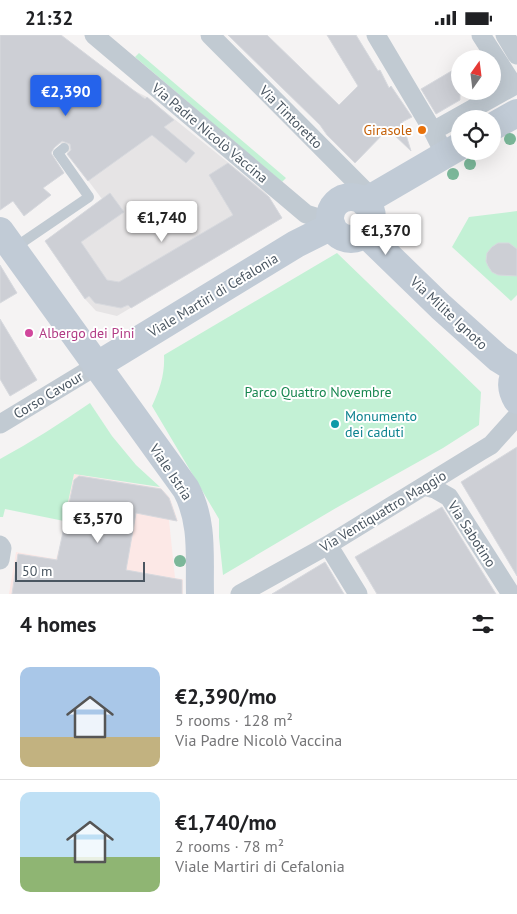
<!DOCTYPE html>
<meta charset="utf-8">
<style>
body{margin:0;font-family:"PT Sans",sans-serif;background:#f2f2f2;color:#202124;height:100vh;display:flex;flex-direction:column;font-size:19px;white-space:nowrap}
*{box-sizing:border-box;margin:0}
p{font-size:16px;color:#757577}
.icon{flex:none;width:28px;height:28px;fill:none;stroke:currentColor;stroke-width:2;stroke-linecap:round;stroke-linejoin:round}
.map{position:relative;height:559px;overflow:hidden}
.side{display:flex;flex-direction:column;background:#fff;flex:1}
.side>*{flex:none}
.needle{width:32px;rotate:14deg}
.tools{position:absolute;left:451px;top:15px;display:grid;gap:10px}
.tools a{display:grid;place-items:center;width:50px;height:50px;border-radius:50%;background:#fff;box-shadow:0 5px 20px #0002;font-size:25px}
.scale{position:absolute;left:15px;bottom:12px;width:130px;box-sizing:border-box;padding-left:5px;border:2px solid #4a5661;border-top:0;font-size:14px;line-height:18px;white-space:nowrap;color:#4a5661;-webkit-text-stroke:4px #fff;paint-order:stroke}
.price{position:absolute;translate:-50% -42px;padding:0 11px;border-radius:5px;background:#fff;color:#222;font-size:16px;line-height:32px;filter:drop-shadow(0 1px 2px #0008)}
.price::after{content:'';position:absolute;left:50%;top:30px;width:15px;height:11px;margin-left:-8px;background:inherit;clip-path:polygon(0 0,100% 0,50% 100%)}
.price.on{background:#2563eb;color:#fff}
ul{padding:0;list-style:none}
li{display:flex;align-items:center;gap:15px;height:125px;padding:0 20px}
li+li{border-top:1px solid #e0e0e0}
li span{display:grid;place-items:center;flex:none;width:140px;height:100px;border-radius:10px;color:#555}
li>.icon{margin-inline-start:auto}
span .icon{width:60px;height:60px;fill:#fffc;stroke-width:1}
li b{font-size:21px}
h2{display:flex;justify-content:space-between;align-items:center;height:60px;padding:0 20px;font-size:21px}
.status{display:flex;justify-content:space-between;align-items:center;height:35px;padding:0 25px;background:#fff;direction:ltr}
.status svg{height:14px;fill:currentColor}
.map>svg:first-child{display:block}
</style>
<div class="status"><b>21:32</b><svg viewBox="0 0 49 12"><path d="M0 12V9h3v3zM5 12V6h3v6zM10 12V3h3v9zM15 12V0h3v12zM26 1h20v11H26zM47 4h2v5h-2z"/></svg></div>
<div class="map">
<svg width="517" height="559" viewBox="0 0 517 559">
<rect width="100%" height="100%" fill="#f5f3f3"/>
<path fill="#e6e4e5" d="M131,54L147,62L266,158L282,183L117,281L96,276L85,264L45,206L102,164L60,108L130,58Z"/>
<path fill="#fce8e6" d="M74,439L161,453L170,463L178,486L169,485L175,543L183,544V559H9L16,517L56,524L60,511L103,519L110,486L65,478Z"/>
<path fill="#c3f1d5" d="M139,18L286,143L282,147L135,22Z
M517,176V260L511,266L452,212L469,182Z
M337,218L481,357L479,390L443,413L336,473L223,540L219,502V484L152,371C160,354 165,339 164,320Z
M90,368L112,401L136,430L160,452L74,439L64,486L5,474L3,482H0V424C31,407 61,388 90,368Z"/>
<path fill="#cdcfd5" stroke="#d7d9de" d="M0,0H61L145,64L147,62L174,85L164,92L195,118L186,128L152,100L88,146L67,119L71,115L70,109L62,106L54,113L51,118L64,138L43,153L51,160L24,181L13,166L0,175Z
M228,0H267L339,70L358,51L327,0H356L378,36L380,35L389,53L391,51L412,82L402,87L411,116L388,94L355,128L327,100L320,90Z
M460,31V65L436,79L421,54Z
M228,128L269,162L282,183L131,273L128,270L121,273L95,268L89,261L85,264L45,206L110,158L124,177L81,207L107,245L119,247L233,180L209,140Z
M498,208H509L517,214V241L498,240L492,237L488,231L486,226L487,218L492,212Z
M0,230L17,258L0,268Z
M0,284L37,345L10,361L0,344Z
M517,412V541L461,447Z
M79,441L161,454L169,463L177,486L136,478L126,535L182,545V559H12L18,519L57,525L74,445Z
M442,472L496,559H377L355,522Z
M325,527L344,559H272Z"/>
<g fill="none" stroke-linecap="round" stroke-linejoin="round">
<path stroke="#c1cad2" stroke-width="10" d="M14,213L89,162L58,118L64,113"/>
<path stroke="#c1cad2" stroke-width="19" d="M94,0L306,179L322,184L330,182
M210,0L372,163
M376,0L433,96L445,120
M481,0L514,51
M505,0L517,20
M433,96L517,49
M0,389L96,331
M424,451L435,454L449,462L511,559
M0,510L2,513L0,525
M328,510L358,559
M240,559L328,510L481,416L491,410L517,381"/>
<path stroke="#c1cbd6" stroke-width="28" d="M492,92L517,78
M330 183a21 21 0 1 1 42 0a21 21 0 1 1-42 0Z
M364,167L460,111
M0,196L186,454C204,488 199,523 200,559
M372,205L441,272L499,324L507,329
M96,331L296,209L332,191
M517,336C510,345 511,355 517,365"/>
</g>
<g fill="#7bb799">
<circle cx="510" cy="104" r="6"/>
<circle cx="470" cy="129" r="6"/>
<circle cx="453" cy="139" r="6"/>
<circle cx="180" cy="526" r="6"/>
</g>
<circle fill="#e8710a" stroke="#fff" stroke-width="2" cx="422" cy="95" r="5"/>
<circle fill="#d1479c" stroke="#fff" stroke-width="2" cx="29" cy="298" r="5"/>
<circle fill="#0f9aa8" stroke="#fff" stroke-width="2" cx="335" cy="389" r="5"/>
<g text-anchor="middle" stroke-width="4" stroke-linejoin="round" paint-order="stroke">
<g font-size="14" fill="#4a5661" stroke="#fff">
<text transform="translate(291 82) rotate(45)" y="5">Via Tintoretto</text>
<text transform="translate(210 98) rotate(40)" y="5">Via Padre Nicolò Vaccina</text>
<text transform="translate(213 260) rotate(-31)" y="5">Viale Martiri di Cefalonia</text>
<text transform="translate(449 278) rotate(43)" y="5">Via Milite Ignoto</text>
<text transform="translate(48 360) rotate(-31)" y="5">Corso Cavour</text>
<text transform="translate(171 437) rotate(56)" y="5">Viale Istria</text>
<text transform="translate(383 476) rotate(-31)" y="5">Via Ventiquattro Maggio</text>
<text transform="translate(472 499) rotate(57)" y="5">Via Sabotino</text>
</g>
<g font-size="14" fill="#c56008" stroke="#fff" text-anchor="end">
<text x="412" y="100">Girasole</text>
</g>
<g font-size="14" fill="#b23c85" stroke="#fff" text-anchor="start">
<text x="39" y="303">Albergo dei Pini</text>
</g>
<g font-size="14" fill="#17864f" stroke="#fff">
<text x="318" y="362">Parco Quattro Novembre</text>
</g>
<g font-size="14" fill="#0d838f" stroke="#fff" text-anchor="start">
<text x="345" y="386">Monumento<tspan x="345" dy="16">dei caduti</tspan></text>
</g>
</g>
</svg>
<div class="tools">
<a><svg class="needle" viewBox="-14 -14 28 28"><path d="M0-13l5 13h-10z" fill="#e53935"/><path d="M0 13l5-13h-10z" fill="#757577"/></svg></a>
<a><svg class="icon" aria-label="locate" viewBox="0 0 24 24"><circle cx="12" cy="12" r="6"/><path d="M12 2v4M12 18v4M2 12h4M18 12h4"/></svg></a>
</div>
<div class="scale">50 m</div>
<b class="price on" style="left:66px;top:82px">€2,390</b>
<b class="price" style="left:162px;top:208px">€1,740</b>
<b class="price" style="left:386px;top:221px">€1,370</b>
<b class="price" style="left:98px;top:509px">€3,570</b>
</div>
<section class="side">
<h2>4 homes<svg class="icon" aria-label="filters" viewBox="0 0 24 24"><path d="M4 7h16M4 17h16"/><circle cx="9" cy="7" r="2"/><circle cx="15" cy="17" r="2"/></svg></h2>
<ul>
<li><span style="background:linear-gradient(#a9c7e8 70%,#c2b280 0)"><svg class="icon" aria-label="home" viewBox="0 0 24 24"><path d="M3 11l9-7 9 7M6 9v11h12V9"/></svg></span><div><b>€2,390/mo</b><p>5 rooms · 128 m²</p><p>Via Padre Nicolò Vaccina</p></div></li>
<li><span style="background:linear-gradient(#bfe0f5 65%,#8fb573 0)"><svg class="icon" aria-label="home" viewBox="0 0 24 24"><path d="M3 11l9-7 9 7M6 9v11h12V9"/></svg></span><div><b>€1,740/mo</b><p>2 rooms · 78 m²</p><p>Viale Martiri di Cefalonia</p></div></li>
</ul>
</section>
